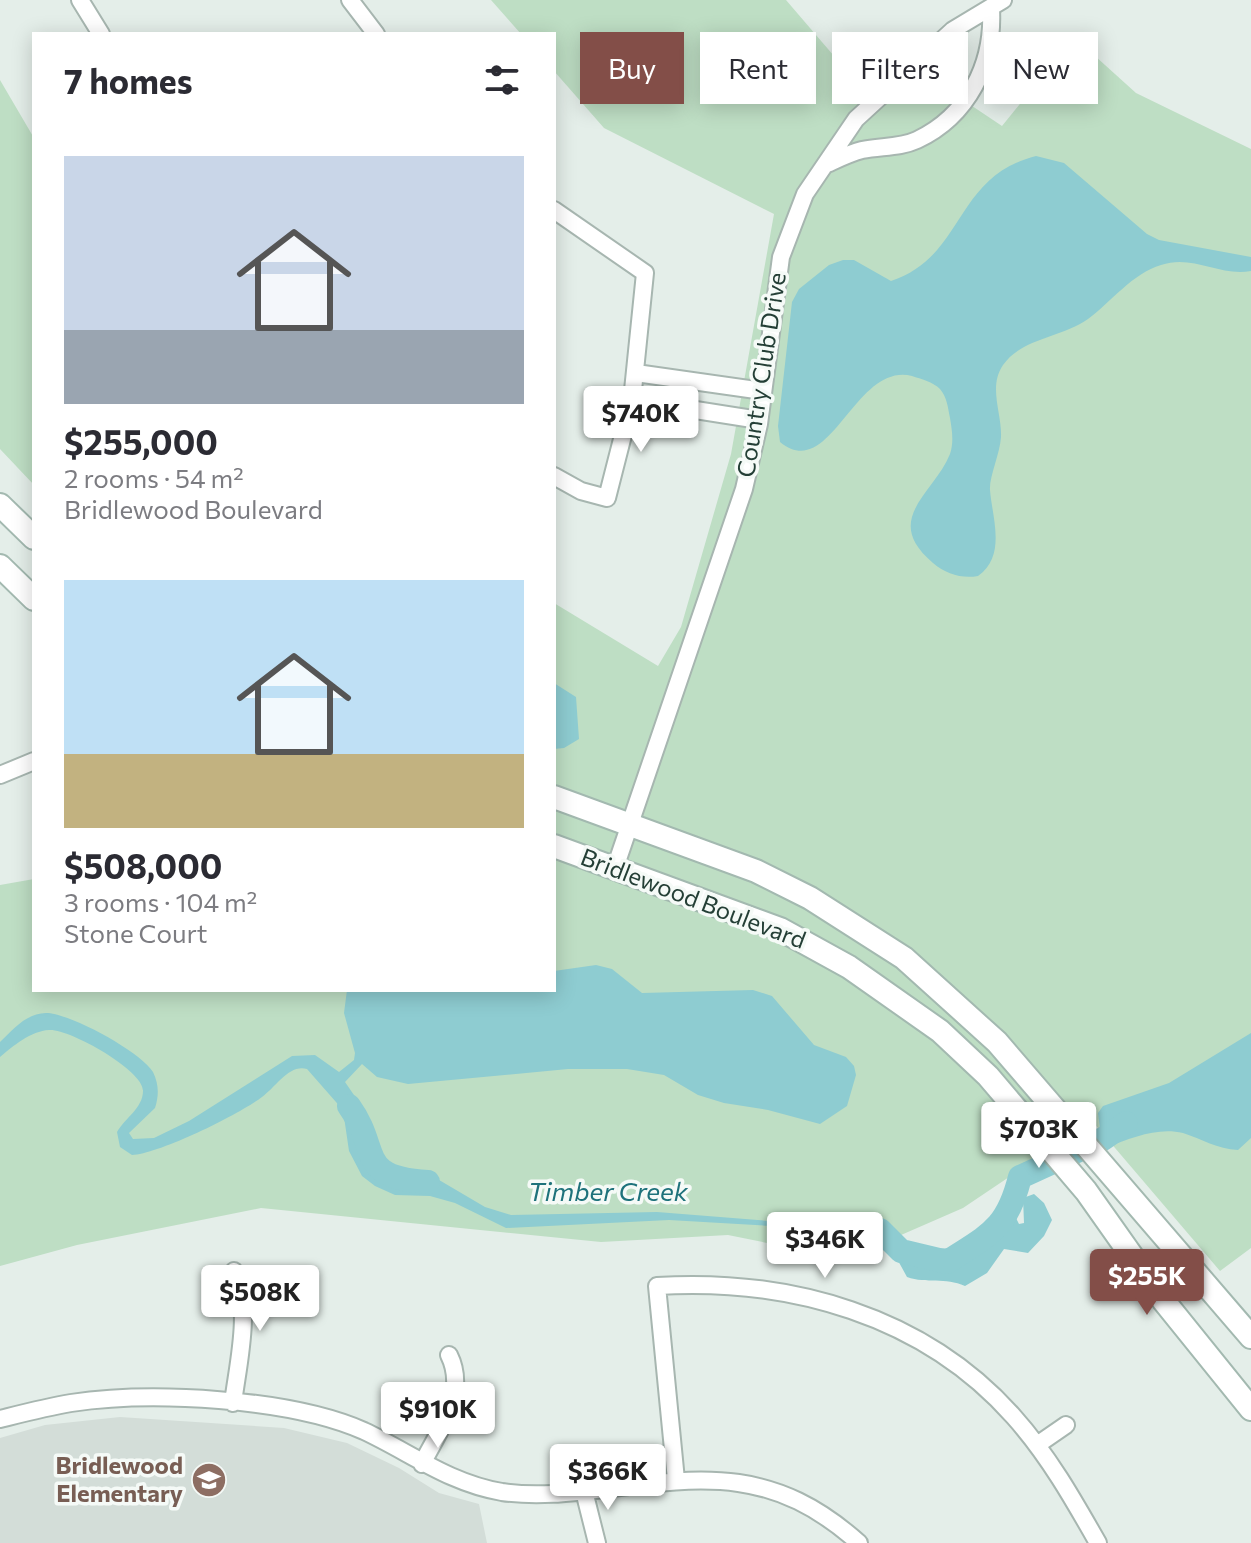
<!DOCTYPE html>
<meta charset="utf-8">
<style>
body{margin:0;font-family:Commissioner,sans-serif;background:#f7f7f7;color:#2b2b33;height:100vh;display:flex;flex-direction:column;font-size:30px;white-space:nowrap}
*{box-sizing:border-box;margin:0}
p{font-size:26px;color:#7c7c81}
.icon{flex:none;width:44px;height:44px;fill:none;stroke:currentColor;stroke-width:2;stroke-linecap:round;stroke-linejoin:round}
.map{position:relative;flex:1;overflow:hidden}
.details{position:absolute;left:32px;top:32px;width:524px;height:960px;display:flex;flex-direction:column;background:#fff;border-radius:0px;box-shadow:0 4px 20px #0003}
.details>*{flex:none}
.hud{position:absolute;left:580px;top:32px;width:550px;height:72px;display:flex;gap:16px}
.price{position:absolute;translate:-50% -68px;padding:0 18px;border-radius:8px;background:#fff;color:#222;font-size:26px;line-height:52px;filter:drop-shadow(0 2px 4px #0008)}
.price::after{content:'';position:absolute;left:50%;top:48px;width:24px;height:18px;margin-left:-12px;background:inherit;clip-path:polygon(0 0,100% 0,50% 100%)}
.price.selected{background:#834e48;color:#fff}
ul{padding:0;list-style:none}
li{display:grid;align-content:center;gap:16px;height:424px;padding:0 32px}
li span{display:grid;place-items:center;height:248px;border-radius:0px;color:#555}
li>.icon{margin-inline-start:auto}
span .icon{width:144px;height:144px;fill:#fffc;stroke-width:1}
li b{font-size:34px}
h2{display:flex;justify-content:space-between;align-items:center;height:96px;padding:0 32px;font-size:34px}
.chip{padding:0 28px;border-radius:0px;background:#fff;box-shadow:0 4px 20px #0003;font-size:28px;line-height:72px}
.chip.selected{background:#834e48;color:#fff}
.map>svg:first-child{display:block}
</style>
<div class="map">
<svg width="1251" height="1543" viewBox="0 0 1251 1543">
<rect width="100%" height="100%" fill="#e4eee9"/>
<path fill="#d3ddd8" d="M120,1417L284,1428L347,1443L399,1468L439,1493L479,1504L487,1543H0V1438L45,1425Z"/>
<path fill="#bedec4" d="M491,0H786L858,84L896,55L1002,126L1074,37L1136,93L1251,149V1248L1220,1271L1092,1121L963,1208L846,1259L728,1235L601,1242L261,1208L77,1245L0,1266V885L34,879V990H554V603L658,666L681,627L731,454L774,214L604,128L554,71V34H521Z
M0,80L34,138V485L0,449Z"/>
<path fill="#8eccd1" d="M1036,156L1064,163L1147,234L1159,240L1251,257V271C1220,277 1193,254 1161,265C1133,273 1111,302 1088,319C1061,338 1022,338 1003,365C988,387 1002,413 1001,437C1000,454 989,477 990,490C992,517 1007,556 978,576C962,579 946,574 933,563C881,519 934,494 950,454C954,442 952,430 950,418C948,408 947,397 940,389C933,382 921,379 912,376C854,362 831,484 780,442L778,426L792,302L799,289L829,265L843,260H854L891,281C966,256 953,177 1036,156Z
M554,683L576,697L579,739L564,748L554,749Z
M596,965L612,969L642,993L753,990L772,996L814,1045L846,1057L854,1066L856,1075L847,1106L820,1124L768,1110L724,1103L698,1095L664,1075L627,1069H568L408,1084L377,1077L362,1064L345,1082L367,1114L363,1138L368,1160L392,1178L434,1177L485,1207L511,1215L657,1212L782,1222L872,1223L882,1229L896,1250L957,1248L969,1255L983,1252L990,1238L985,1229C990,1220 1003,1208 1013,1212L1019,1224L1024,1223L1023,1198L1034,1194L1044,1203L1052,1220L1044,1236L1028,1253L1004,1249L987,1273L965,1286C945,1277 927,1284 907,1277L890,1246L873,1232L669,1220L506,1228L455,1203L430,1196L395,1195L375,1186L362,1176L349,1151L343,1110L307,1069C289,1064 276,1087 262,1097C240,1114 159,1154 132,1155L120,1147L117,1132C125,1118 143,1108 143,1091C144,1070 68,1028 49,1030C31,1031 13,1046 0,1057V1042C14,1029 25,1014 46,1013C70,1013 141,1052 153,1072C159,1084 159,1096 155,1108L129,1133L133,1139L154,1138L189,1121L292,1056L315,1055L339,1072L354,1060L355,1053L344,1013L347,990H554V971Z
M1251,1033V1138L1238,1150C1217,1149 1202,1139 1183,1133C1157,1127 1132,1138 1107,1147L1097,1133L1100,1129L1098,1113L1103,1106L1169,1083Z"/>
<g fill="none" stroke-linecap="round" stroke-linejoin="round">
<path stroke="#8eccd1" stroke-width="24" d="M349,1106C381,1150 355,1178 428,1182
M863,1230H880L901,1251L947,1262C990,1234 1007,1229 1020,1177L1103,1139L1126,1123"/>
<g stroke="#a7b6b0" stroke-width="20">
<path id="minor" d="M80,0L101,34
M350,0L376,34
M827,164C838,159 850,153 862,150C880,146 900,148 917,140C968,116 994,64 991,9
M554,210L645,273L632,400L607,498L581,491L554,476
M636,373L763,391
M632,400L759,420
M0,775L34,761
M615,868L744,489L759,424L781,257L805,194L856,119L953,30L1003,0
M233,1403C238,1363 252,1308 234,1271
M0,1419C24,1413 47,1407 71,1403C151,1391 289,1398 364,1431C411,1453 449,1483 502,1492C536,1497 570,1493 604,1489C707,1476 775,1468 859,1543
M1037,1445L1066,1425
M422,1464C439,1430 468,1393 449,1355
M676,1480L657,1286C789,1278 924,1315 1014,1417C1048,1455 1073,1499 1098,1543
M584,1491L597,1543"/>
</g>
<g stroke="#a3b9b0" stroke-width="26">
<path id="secondary" d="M0,505L34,538
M0,566L34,599
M554,797L756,871L810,898L904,958L997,1042L1251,1337
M554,846L780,929L849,967L940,1031L988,1076L1086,1191L1163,1300L1251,1409"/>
</g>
<use href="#minor" stroke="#fff" stroke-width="16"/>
<use href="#secondary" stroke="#fff" stroke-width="22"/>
</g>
<defs>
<g id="school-disc" transform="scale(1.8)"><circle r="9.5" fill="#8d6e63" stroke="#f5faf7"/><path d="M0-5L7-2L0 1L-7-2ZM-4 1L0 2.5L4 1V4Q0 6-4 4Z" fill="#fff"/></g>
</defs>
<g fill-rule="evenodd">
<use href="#school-disc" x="209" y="1480"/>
</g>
<g text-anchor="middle" stroke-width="7" stroke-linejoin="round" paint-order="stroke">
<g font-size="24" fill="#243f36" stroke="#f5faf7">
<text transform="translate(762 375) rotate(-81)" y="8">Country Club Drive</text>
<text transform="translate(693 899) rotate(21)" y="8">Bridlewood Boulevard</text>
</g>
<g font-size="24" font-weight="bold" fill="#785e54" stroke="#f5faf7" text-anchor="end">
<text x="183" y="1474">Bridlewood<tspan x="183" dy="28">Elementary</tspan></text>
</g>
<g font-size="26" font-style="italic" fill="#1e727b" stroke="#f5faf7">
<text x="608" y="1201">Timber Creek</text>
</g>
</g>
</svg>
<b class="price" style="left:641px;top:454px">$740K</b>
<b class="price" style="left:1039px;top:1170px">$703K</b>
<b class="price" style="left:825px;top:1280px">$346K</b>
<b class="price selected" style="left:1147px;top:1317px">$255K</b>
<b class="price" style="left:260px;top:1333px">$508K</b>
<b class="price" style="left:438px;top:1450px">$910K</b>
<b class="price" style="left:608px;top:1512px">$366K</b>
<div class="hud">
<a class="chip selected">Buy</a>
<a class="chip">Rent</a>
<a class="chip">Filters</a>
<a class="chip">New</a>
</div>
<section class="details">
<h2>7 homes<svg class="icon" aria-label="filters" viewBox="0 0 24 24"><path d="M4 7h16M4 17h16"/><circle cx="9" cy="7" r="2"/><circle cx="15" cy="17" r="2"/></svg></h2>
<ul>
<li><span style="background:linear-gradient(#c9d6e8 70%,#9aa5b1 0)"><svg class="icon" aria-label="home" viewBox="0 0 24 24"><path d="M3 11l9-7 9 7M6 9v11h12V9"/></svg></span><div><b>$255,000</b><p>2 rooms · 54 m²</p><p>Bridlewood Boulevard</p></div></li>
<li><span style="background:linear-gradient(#bfe0f5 70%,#c2b280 0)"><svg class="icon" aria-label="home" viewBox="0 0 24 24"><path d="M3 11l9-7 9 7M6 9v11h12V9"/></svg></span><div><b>$508,000</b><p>3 rooms · 104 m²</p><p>Stone Court</p></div></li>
</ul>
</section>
</div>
